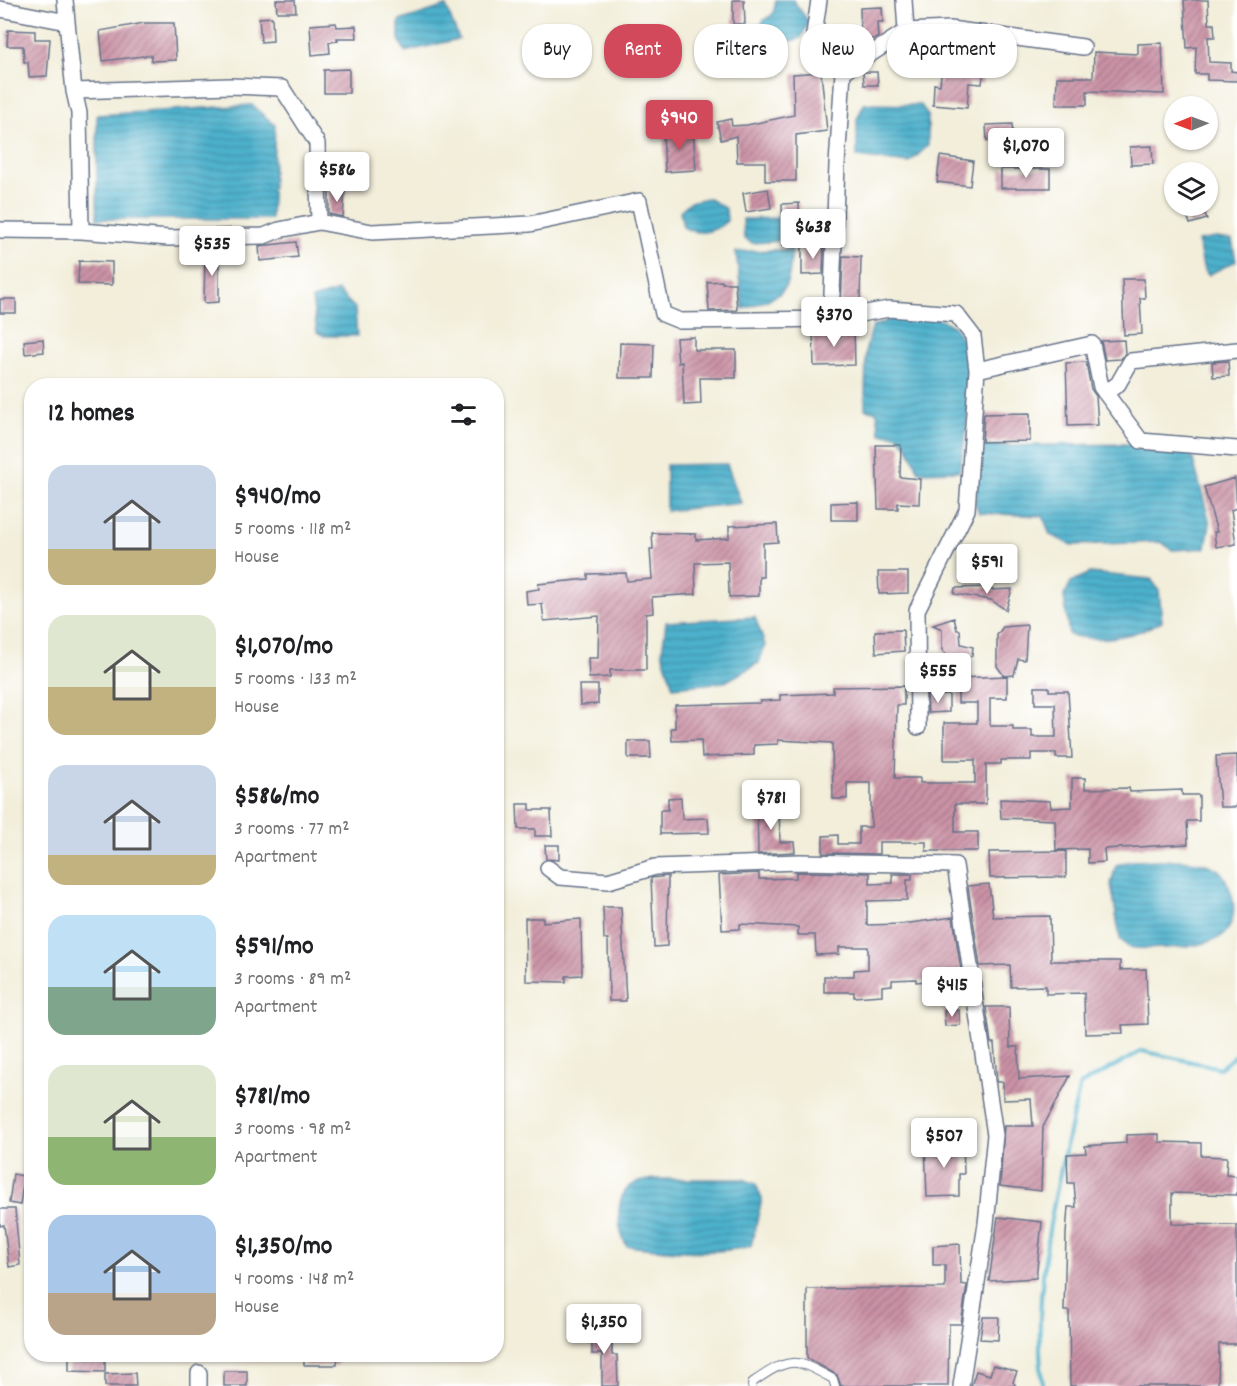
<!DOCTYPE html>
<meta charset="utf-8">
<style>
body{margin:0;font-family:Dekko,sans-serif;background:#f2f2f2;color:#202124;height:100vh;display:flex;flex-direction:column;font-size:22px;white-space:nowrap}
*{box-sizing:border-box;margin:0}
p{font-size:20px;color:#757577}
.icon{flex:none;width:33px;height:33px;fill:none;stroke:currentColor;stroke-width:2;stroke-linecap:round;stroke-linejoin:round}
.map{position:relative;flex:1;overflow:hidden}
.drawer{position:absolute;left:24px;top:378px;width:480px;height:984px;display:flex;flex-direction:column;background:#fff;border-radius:24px;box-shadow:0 2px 4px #0004}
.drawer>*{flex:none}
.hud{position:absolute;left:522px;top:24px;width:570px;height:54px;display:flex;gap:12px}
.needle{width:39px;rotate:269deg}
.buttons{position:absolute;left:1164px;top:96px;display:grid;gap:12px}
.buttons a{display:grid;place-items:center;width:54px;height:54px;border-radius:50%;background:#fff;box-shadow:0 2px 4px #0004;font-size:30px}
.price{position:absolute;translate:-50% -51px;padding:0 14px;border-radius:6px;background:#fff;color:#222;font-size:20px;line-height:39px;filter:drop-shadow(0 2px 3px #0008)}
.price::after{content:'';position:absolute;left:50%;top:36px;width:18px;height:14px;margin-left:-9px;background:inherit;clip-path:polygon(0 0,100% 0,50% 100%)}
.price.active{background:#d1495b;color:#fff}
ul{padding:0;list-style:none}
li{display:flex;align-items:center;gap:18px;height:150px;padding:0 24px}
li span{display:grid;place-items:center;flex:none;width:168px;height:120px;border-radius:18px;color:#555}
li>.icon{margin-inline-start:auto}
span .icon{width:72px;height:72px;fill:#fffc;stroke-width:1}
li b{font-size:26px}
h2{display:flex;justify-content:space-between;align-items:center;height:72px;padding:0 24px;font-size:26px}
.pill{padding:0 21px;border-radius:24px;background:#fff;box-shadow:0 2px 4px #0004;font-size:21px;line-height:54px}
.pill.active{background:#d1495b;color:#fff}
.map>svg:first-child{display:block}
</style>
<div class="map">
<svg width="1237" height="1386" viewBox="0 0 1237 1386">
<defs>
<pattern id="water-rules" width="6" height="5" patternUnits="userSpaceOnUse" patternTransform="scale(1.5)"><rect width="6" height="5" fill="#4db1cc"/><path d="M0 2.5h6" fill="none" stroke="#3f90a9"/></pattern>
<pattern id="building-hatch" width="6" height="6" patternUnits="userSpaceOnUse" patternTransform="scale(1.5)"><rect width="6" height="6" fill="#cb92a5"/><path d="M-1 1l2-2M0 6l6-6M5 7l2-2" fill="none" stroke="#a4788a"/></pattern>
</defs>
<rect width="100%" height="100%" fill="#fff"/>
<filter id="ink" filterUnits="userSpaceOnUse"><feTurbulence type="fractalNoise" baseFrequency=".0167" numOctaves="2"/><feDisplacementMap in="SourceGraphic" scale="12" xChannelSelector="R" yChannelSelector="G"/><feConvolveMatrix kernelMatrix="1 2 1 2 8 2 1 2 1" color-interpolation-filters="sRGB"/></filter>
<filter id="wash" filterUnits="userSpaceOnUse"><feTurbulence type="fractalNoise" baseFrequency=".008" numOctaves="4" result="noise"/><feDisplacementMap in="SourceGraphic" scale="24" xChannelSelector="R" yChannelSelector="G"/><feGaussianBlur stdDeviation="1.35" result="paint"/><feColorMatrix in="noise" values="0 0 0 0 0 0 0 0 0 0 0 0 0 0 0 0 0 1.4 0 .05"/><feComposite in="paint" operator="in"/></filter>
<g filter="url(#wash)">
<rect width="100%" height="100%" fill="#f2eeda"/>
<path fill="url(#water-rules)" stroke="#347095" stroke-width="1.5" d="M776,0H793L809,22L801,38L775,46L762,41L757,32L764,20L773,14Z
M446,6L459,39L405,52L399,39V21Z
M864,104L921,105L928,116V146L909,163L857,157V119Z
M252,105L275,125L271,219H97V115Z
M708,198L726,209L727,221C713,233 700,236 683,227L680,211L690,202Z
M778,218L779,241L752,243L744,238L743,219Z
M1216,238L1232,240L1236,261L1208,275L1203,267L1198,241Z
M792,249C788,296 787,293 743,309L736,252Z
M338,291L355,308L357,336H324L317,332L312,299Z
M895,318C910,318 936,315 950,324C982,345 966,439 959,471L919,472L908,447L897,435L880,434L877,412L865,409L866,348L873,326Z
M1134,444L1191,452L1210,523L1206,548L1172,550L1161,542L1072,545L1050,535L1043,516L979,513L975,503L979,446Z
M727,464L741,503L666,511V465Z
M1090,573L1151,579L1159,590L1162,621C1134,637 1101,643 1069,635L1064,596L1071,582Z
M755,617L765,645L759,663L725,682L673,687L662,652L666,622Z
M1130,861C1153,861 1198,856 1217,869C1225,874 1232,892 1233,901C1235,913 1232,927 1223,935C1206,949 1148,950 1128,947L1120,939L1111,884L1116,865Z
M654,1179H743L756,1184L762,1199L751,1246C713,1256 666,1250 627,1246C617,1231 614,1196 632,1185C638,1181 647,1180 654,1179Z"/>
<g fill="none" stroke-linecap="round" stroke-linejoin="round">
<path stroke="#4db1cc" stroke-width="4" d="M1043,1386C1030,1289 1058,1179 1080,1085L1142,1051L1220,1068L1237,1054"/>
</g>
<g id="blocks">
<path fill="url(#building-hatch)" d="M276,0H295L296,12H277Z
M733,0H744L745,24H733Z
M1184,0H1208L1209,24H1214L1215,37H1208L1209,62L1231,63V71L1237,72V81L1207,80V74H1195L1196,47L1187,48Z
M882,7L883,22H877L878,38L861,41L860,8Z
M272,17L273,41L261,42L259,18Z
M144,23H174L176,60L151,61V55L103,61L100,31Z
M336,23L337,27L356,26L357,38H337L338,41L329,42L330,53L312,55L310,25Z
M8,30L35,31V39H50L47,76L29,77L28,62H24L23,46H7Z
M672,36V62H653L652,37Z
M945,39L987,44L982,84L969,83L967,108L933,105L934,84L940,85Z
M1162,43L1164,94L1087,91V105H1056L1057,77H1093L1094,52L1138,54V44Z
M696,44H722V58L697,57Z
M349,69V93H324V70Z
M821,72L827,131L796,135V181H765V162H737L736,136L721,140L717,122L731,119L732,126L747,125L794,115L793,74Z
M863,72H877L878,85H864Z
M1012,124L1013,140L987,141L986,125Z
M693,129L696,170L665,172L663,131Z
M1152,146L1153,164L1131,165L1130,147Z
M940,156L973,161L970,186L937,182Z
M1001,169H1050V188H1001Z
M768,189L771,208L746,212L743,193Z
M329,190L345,191L343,217L329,214Z
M799,203L800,245L783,246L782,204Z
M1184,206H1202L1207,219L1190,224Z
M296,242L298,257L260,261L259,246Z
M824,245L823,274L802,275V246Z
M205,251H219V302L204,303Z
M843,256L861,257L860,304L841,307Z
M79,261L112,262V285L78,284Z
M1122,279H1144L1145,298H1140L1142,334L1124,335Z
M722,281V283H735L737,310L709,311L707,282Z
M0,299H16V313H0Z
M854,330L855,365L814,366L813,331Z
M694,337V350H736V378H700L701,404L684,405L682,362L678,363L676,338Z
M43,339L44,352L25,354L24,341Z
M1124,340L1125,354L1121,359L1105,360L1101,341Z
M620,343L654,344L653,378H619Z
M1228,361L1229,376L1213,377L1212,362Z
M1086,362L1091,389L1096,396L1098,425L1068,426L1066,363Z
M1030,413V441L982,442L984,414Z
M876,445H901L900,477L920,479L919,504L898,503V509H878Z
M1235,478L1237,508L1231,510L1236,544L1216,547L1214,532H1217L1204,487Z
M858,502V520H831V503Z
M777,524L778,542L763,543V577H759V596L729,597L728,562L695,563L696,594L652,597L653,613L646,614V670H610V677L589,678L588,658H598L599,616L544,621L542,604L527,605L526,591L539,589L538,584L588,579V574L626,573L627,581L652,579L650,549H653L652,533L696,534V540L729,538V526Z
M878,572H908V593L879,594Z
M991,587V590L1012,589L1006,610L991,600L954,594L955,588Z
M954,618L957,630H960L961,644L973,647L972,655L963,662L964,677L942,650V629L933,625Z
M1027,625L1025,660L1018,659L1014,675L1004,676L997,666V635L1003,627Z
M903,630L904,651L876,653L875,631Z
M1007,676V698H990V726H1013V730H1032V737H1056L1055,704H1035V687H1049V691H1068L1072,758H1056V753H1031V760H1001V764H986V804H955V832H978V851H926V842H879V854L823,853V836L838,835V844H859V827H871V783H847V799H833L832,743L778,740V744L754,745V755L702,757L701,740L672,741L671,728H675V705L760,703V701L780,700V695L833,693V687L904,686V705H897L895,778H920V783H975V760H944V723H977V703H958V678Z
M579,685H598V704L580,705Z
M927,695H949V712L928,713Z
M628,741H650L651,758H628Z
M1237,755V807H1220L1216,756Z
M1072,778H1085V789L1129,788L1130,792L1182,790V795H1199V821H1187L1188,844L1104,849L1105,862L1088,863V849L1056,850L1055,820L1001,818L1000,799L1050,801L1051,808L1072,807Z
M681,797L682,819L708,818L709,833L660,834V810H668V798Z
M517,804H530V810H551L552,836H535V829H518Z
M779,804L780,842H794L795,852L758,854L757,805Z
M545,845H559V860L546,859Z
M1066,851V877L990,878L989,852Z
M796,872L870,873V884L893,883L892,874H912V880H907V900L867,901V925L903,924L953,917L962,978L916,982V979L892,980V985L882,986V995L854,997V992H824V976H854V970L868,969V947H839V954L816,955L815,935H798V927L740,924V929L722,930L719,875L759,873V879L796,878Z
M668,876L667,946L654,947L651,878Z
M989,884L993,917L1050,916L1051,961H1120V970L1146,969L1148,1024L1122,1025L1123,1033L1085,1034L1084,993L1046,994V986L1011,987L1010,965L980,966L968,886Z
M603,907H621L626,1001H609L608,939H604Z
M525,918H543V922L581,919L582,975L566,976V982L526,981Z
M986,1007H1009L1010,1047H1018L1019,1079L1070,1076L1043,1127L1041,1191L1000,1186L1004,1126H1033L1031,1099L1003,1100V1082H997L994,1043H991Z
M959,1010L960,1025L945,1026L944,1011Z
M1159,1134V1142L1201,1143V1156L1227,1157L1226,1175L1237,1176V1195L1172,1193V1224L1237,1225V1344H1219L1218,1386H1070L1069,1311H1064L1066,1234L1068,1207H1076L1074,1183H1068L1067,1154L1086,1153L1085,1146L1126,1143V1135Z
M963,1143L964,1174H959V1196L927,1197L925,1144Z
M13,1174L24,1176L20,1205L9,1203Z
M0,1209H15L20,1265L9,1267L4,1225L0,1226Z
M998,1217L1042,1222L1036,1278L989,1281Z
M960,1244L961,1284L967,1285L961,1324H949L948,1386H841L837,1375L807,1358V1289L945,1288V1265H933V1246Z
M983,1317H999L998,1340L980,1339Z
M604,1324L605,1345H612V1355H617L618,1386H602V1354H592V1343H588L587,1325Z
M69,1354H105V1372L69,1371Z
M304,1354H338L337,1365H304Z
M993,1365L1017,1372L1013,1382L1016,1386H971L976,1371L990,1375Z
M224,1371H247V1386H224Z
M135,1373L136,1386H105V1374Z"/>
</g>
</g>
<g filter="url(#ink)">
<use href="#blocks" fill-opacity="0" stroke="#667289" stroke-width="1.5"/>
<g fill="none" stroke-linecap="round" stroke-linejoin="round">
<g stroke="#667289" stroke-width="10">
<path id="lane" d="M752,1386L753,1382C791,1356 794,1358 833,1379L835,1386"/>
</g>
<g stroke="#667289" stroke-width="18">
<path id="street" d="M65,0L67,22
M819,0L814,34L843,72L837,165L831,319
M904,0L906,31
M0,9L67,22L74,91L230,86L282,88L317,143L319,222
M843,72L906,31L950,29L1083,47
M74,91L79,113L81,231
M0,230L81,231L169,238L264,236L279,230L319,222L372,232L530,224L639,201L663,314L680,321L831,319L889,309L956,314L973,336L977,370L967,510L917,610L918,727
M977,370L1092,344L1101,387L1141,441L1237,449
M1105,393L1118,384L1131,361L1237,350
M548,868L560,877L608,881L655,867L800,862L955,865L995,1135L986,1224L961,1386
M199,1373V1386"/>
</g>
<use href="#lane" stroke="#fff" stroke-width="8"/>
<use href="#street" stroke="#fff" stroke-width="15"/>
</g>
</g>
</svg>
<div class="buttons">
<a><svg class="needle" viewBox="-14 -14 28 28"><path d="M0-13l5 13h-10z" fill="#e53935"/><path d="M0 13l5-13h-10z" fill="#757577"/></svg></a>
<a><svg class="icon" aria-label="layers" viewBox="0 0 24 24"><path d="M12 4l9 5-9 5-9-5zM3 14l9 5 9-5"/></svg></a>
</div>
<b class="price active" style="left:679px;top:151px">$940</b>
<b class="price" style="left:1026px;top:179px">$1,070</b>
<b class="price" style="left:337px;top:203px">$586</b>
<b class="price" style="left:813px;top:260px">$638</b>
<b class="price" style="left:212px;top:277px">$535</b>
<b class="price" style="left:834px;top:348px">$370</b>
<b class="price" style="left:987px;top:595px">$591</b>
<b class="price" style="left:938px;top:704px">$555</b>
<b class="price" style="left:771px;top:831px">$781</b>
<b class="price" style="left:952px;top:1018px">$415</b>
<b class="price" style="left:944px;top:1169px">$507</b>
<b class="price" style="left:604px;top:1355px">$1,350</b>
<div class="hud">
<a class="pill">Buy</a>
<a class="pill active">Rent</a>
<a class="pill">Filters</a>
<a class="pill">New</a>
<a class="pill">Apartment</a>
</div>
<section class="drawer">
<h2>12 homes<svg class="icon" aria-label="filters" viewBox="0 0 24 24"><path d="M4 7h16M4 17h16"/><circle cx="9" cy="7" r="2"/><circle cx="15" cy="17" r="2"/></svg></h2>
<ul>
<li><span style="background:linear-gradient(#c9d6e8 70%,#c2b280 0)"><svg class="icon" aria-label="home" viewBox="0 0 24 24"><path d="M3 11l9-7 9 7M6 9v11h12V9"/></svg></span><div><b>$940/mo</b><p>5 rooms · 118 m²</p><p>House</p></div></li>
<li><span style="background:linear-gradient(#dfe7d0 60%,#c2b280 0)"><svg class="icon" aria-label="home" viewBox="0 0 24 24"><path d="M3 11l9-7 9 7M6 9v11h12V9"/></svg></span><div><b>$1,070/mo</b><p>5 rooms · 133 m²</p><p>House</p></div></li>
<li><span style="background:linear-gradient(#c9d6e8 75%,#c2b280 0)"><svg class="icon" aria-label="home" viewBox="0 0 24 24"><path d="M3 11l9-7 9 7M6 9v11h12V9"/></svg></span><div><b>$586/mo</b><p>3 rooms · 77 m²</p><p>Apartment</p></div></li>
<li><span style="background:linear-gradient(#bfe0f5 60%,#7fa58c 0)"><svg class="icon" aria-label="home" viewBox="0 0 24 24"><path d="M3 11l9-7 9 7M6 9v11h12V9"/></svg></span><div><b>$591/mo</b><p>3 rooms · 89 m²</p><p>Apartment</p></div></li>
<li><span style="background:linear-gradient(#dfe7d0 60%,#8fb573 0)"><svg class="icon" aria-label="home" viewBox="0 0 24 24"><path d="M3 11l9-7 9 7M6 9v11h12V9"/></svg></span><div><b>$781/mo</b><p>3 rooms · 98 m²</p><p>Apartment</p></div></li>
<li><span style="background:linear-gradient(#a9c7e8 65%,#b9a48a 0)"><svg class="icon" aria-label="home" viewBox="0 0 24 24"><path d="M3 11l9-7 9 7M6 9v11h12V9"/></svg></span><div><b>$1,350/mo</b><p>4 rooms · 148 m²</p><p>House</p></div></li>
</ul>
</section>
</div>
